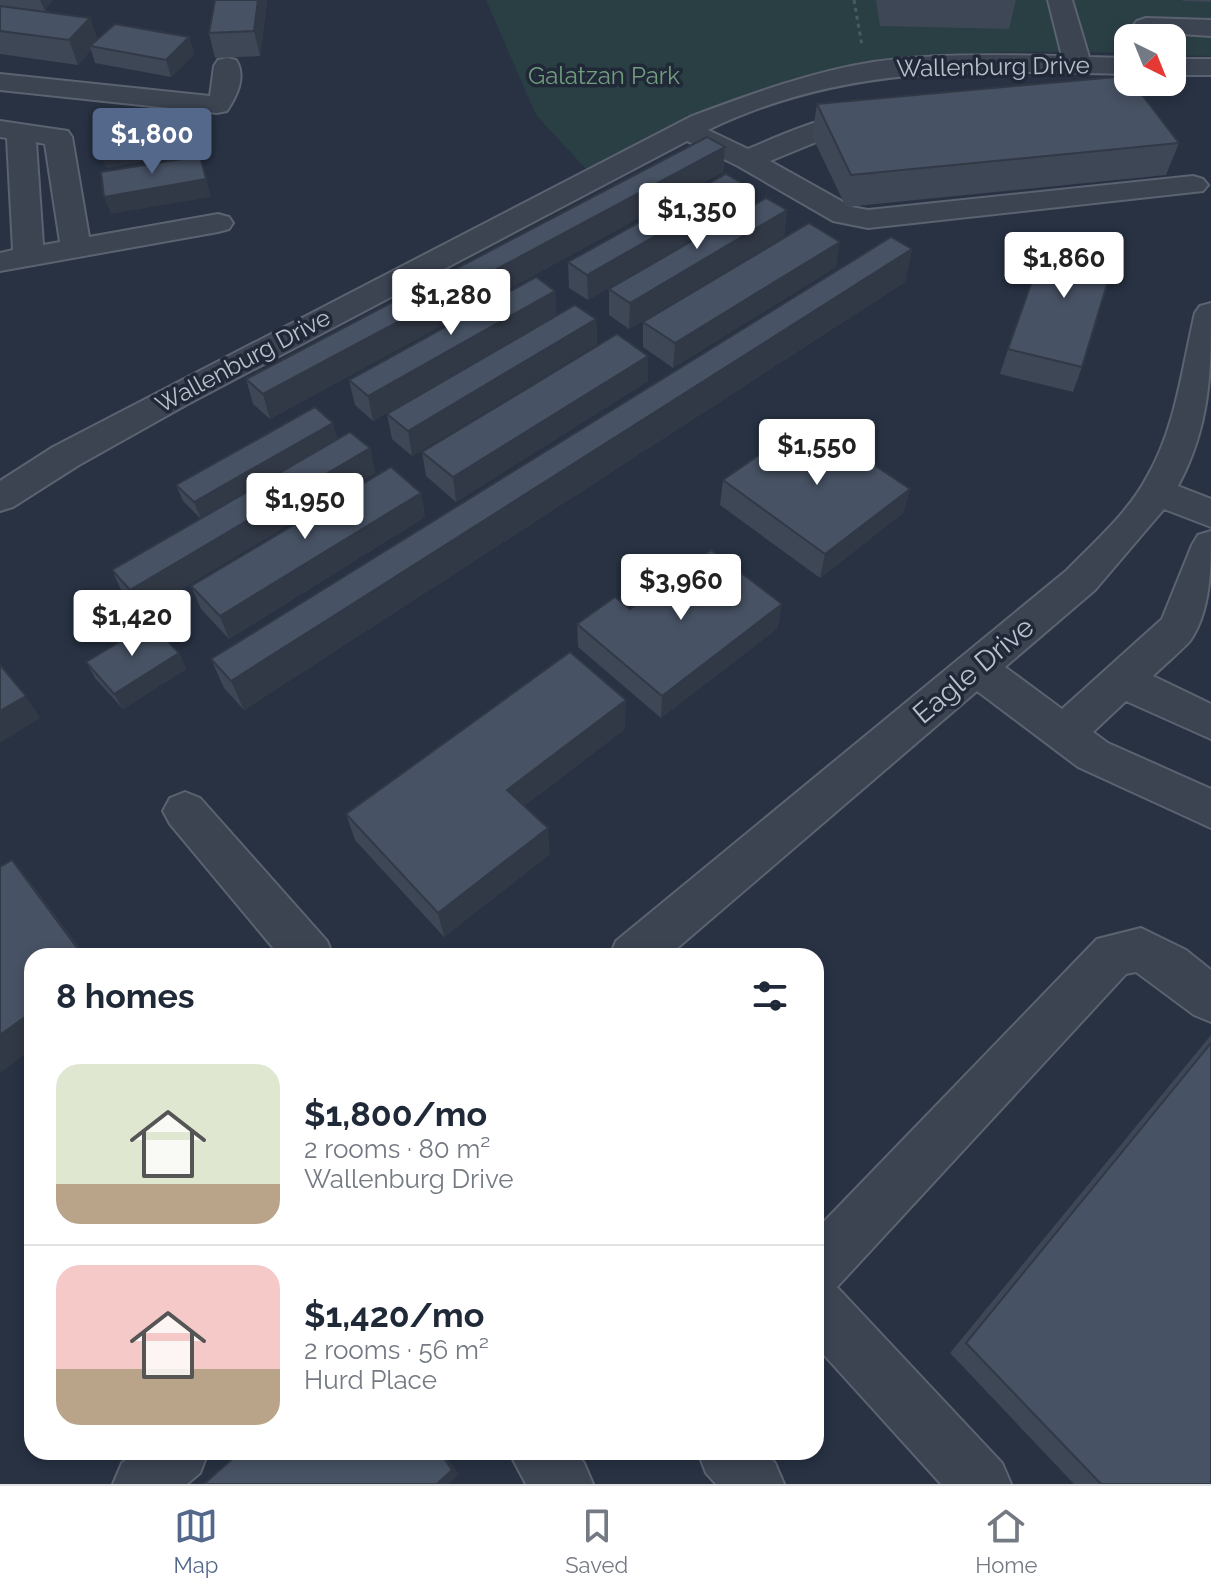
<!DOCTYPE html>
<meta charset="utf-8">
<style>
body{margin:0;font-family:Raleway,sans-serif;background:#f2f2f3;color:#1f2937;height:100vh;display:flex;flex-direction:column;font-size:30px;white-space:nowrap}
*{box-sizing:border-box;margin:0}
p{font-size:26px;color:#747a83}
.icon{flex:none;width:44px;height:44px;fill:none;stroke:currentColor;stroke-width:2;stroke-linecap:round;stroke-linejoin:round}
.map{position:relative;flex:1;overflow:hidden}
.drawer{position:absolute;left:24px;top:948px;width:800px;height:512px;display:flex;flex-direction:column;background:#fff;border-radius:24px;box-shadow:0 4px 12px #0003}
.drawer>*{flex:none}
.needle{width:52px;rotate:137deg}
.tools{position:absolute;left:1114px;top:24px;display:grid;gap:16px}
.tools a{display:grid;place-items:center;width:72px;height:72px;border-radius:16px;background:#fff;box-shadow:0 4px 12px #0003;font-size:40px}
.price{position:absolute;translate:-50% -68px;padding:0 18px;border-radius:8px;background:#fff;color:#222;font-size:26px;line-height:52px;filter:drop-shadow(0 2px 4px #0008)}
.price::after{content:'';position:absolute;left:50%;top:48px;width:24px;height:18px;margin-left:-12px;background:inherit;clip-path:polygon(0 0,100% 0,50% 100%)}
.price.current{background:#54688c;color:#fff}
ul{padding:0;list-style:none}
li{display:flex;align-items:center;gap:24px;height:200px;padding:0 32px}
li+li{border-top:2px solid #e0e1e3}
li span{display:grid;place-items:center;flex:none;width:224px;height:160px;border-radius:24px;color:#555}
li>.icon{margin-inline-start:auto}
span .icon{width:96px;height:96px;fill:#fffc;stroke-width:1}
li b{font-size:34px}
h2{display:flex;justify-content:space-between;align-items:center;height:96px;padding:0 32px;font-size:34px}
.dock{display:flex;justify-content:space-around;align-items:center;height:112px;border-top:2px solid #e0e1e3;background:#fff;font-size:22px;color:#747a83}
.dock a{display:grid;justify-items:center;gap:4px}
.dock .current{color:#54688c}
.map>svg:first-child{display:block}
</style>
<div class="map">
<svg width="1211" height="1484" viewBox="0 0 1211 1484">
<rect width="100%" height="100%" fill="#283243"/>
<path fill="#2a3f44" d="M486,0H1211V56L1172,55V38H1128V53C1012,50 875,49 764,88C703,110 645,141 587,170L536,115Z"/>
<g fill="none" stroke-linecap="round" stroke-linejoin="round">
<g stroke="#5b6270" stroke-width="4">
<path id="minor" d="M1048,0H1072L1089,57L1128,58V74C980,70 846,63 708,130L748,149C784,134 842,106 881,116L885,122L881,128L831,136L770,161L852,207L868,210L1193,176L1203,179L1208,185L1203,191L868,228L833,221L738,166L687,141L186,405L79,465L13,507L0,511V481L53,447L692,116C751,94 811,72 873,62C936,53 1000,55 1062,56Z
M1146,18L1211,20V36L1137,31L1133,26L1137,21Z
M227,58L236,60C247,77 236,97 227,111L217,113L0,90V74L210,96L214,66L218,60Z
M1172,59H1211V75H1172Z
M0,121L68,131L72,137L89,237L218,214L229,217L233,223L229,229L218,232L0,271V253L13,250L7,138L0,137ZM36,142L45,144L60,242L43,245Z
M1211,303C1211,372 1211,424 1178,486L1211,499V527L1164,509L1095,590L1005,667L1062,709L1162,619L1192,545L1198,535L1211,531C1211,567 1211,611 1190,641C1179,653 1165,664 1153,676L1211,704V739L1126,701L1093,732L1108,743L1211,789V828L1078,767L977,691L668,956H610L616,941L1067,570C1095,541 1128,513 1147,477C1176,427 1182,368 1195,313L1200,306Z
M185,792L200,798L327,941L333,956H280L170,824L163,811L170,798Z
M1141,928L1186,950L1211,970V1022L1194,1015L1136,972L1126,974L837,1287L1002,1463L1011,1484H941L816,1346V1230L1097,939Z
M135,1452H208L200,1473L187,1484H113L122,1463Z
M509,1452H575L584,1463L593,1484H526Z
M698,1452H765L775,1463L784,1484H716L706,1473Z"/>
</g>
<path stroke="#485c60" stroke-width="3" stroke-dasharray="4 4" stroke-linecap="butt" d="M854,0L862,46"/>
<use href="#minor" fill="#3c4452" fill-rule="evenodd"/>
</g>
<path fill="#3d4756" d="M0,0H52L45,11L90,18L97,39L189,37L194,54L171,77L95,63L91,50L78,65L0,54Z
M215,0H267L260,56L215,58L209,33Z
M876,0H1016L1009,29L880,26Z
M1183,0H1211V2L1183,1Z
M817,104L1179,143L1166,175L846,207L812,136Z
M725,147L723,172L270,419L253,404L246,379Z
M745,185L742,210L588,300L569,288L568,262Z
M787,210L784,236L629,329L609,315V289Z
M912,249L905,282L244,710L224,688L211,659Z
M836,267L673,368L643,347V322Z
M555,291L556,316L596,319L597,344L412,456L392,439L387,414L531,331L373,421L355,405L349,380Z
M1008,349L1082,367L1073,392L1000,374Z
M648,356V381L456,502L426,476L422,452Z
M337,439L370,448L375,473L141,613L123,594L112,570L201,519L183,501L176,485Z
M723,480L910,489L903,513L820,578L720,505Z
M421,493L425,517L229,639L201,609L191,586Z
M630,609L778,628L661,718L578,647L577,624Z
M179,653L186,669L123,709L95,678L86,662Z
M625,729L524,806L550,854L444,937L355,840L346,814Z
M1211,1035V1484H1074L950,1353Z"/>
<path fill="#323946" d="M40,0H52L45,11Z
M258,0H267L260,56L254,31Z
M90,18L99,42L90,46L91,50L78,65L69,40Z
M189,37L194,54L171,77L166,60Z
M192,113L201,153L106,168L99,151Z
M725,147L723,172L270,419L263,394Z
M200,156L211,197L111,214L104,197Z
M745,185L742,210L588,300L587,275Z
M787,210L784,236L629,329L630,303Z
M840,242L836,267L673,368L675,343Z
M912,249L905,282L244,710L231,681Z
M555,291L556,316L373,421L368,396Z
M596,319L597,344L412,456L408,431Z
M648,356V381L456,502L453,477Z
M333,423L338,440L201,519L194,502Z
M370,448L375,473L141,613L130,590Z
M910,489L903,513L820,578L825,554Z
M421,493L425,517L229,639L220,616Z
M782,604L778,628L661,718L662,696Z
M179,653L186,669L123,709L114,694Z
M26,696L40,718L0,743V711Z
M626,700L625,729L511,816L507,790Z
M548,828L550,854L444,937L438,913Z
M12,860L33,885L86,956H83Z
M32,1012V1049L0,1073V1035Z
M440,1452H443L459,1474L449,1484H437Z"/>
<path fill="#475264" stroke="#323946" stroke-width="2" d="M215,0H258L254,31L209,33Z
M0,6L90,18L69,40L0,31Z
M115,24L189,37L166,60L90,46Z
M1127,76L1128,82H1132L1179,143L851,175L817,104Z
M192,113L196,136L99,151L97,127Z
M707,137L725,147L263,394L246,379Z
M200,156L206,179L104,197L101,172Z
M726,174L745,185L587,275L568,262Z
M766,198L787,210L630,303L609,289Z
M809,223L840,242L675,343L643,322Z
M1049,233L1118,248L1082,367L1008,349Z
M891,237L912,249L231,681L211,659Z
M536,277L555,291L368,396L349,380Z
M575,305L596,319L408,431L387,414Z
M617,334L648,356L453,477L422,452Z
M315,407L333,423L194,502L176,485Z
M808,421L910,489L825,554L723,480Z
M350,432L370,448L130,590L112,570Z
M391,467L421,493L220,616L191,586Z
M711,550L782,604L662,696L577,624L615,597L630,609Z
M151,623L179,653L114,694L86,662Z
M570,652L626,700L507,790L548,828L438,913L346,814Z
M0,665L26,696L0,711Z
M12,860L83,956H32V1012L0,1035V867Z
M1211,1043V1484H1101L966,1343Z
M240,1452H440L452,1470L437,1484H204Z"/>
<g text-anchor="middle" stroke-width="7" stroke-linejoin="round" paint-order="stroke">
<g font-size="24" fill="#bac0cc" stroke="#212938">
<text transform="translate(993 67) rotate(-1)" y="8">Wallenburg Drive</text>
<text transform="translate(243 361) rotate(-28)" y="8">Wallenburg Drive</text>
</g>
<g font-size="24" fill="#719c7e" stroke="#212938">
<text x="604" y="84">Galatzan Park</text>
</g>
<g font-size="28" fill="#bac0cc" stroke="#212938">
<text transform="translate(973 670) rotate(-40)" y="10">Eagle Drive</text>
</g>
</g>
</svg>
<div class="tools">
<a><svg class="needle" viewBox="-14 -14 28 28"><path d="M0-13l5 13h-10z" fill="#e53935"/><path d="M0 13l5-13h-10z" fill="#747a83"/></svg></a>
</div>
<b class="price current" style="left:152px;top:176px">$1,800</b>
<b class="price" style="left:697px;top:251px">$1,350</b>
<b class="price" style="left:1064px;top:300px">$1,860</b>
<b class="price" style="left:451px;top:337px">$1,280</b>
<b class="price" style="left:817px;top:487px">$1,550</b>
<b class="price" style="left:305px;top:541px">$1,950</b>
<b class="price" style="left:681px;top:622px">$3,960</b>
<b class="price" style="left:132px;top:658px">$1,420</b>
<section class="drawer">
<h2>8 homes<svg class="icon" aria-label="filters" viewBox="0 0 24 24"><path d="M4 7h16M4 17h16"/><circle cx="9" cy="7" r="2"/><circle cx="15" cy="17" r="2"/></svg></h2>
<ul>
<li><span style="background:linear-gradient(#dfe7d0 75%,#b9a48a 0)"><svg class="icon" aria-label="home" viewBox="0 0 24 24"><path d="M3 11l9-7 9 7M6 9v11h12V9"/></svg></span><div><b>$1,800/mo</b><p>2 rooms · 80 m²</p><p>Wallenburg Drive</p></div></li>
<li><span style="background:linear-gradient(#f6c9c9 65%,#b9a48a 0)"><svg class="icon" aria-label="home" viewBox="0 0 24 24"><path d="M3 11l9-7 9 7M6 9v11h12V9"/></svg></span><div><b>$1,420/mo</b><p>2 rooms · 56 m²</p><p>Hurd Place</p></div></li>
</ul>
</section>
</div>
<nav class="dock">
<a class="current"><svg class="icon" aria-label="map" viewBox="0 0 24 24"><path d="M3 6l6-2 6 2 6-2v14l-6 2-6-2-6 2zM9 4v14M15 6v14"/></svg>Map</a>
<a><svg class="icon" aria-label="saved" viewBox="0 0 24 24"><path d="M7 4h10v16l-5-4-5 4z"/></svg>Saved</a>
<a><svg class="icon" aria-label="home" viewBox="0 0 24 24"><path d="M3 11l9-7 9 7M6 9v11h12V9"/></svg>Home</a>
</nav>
